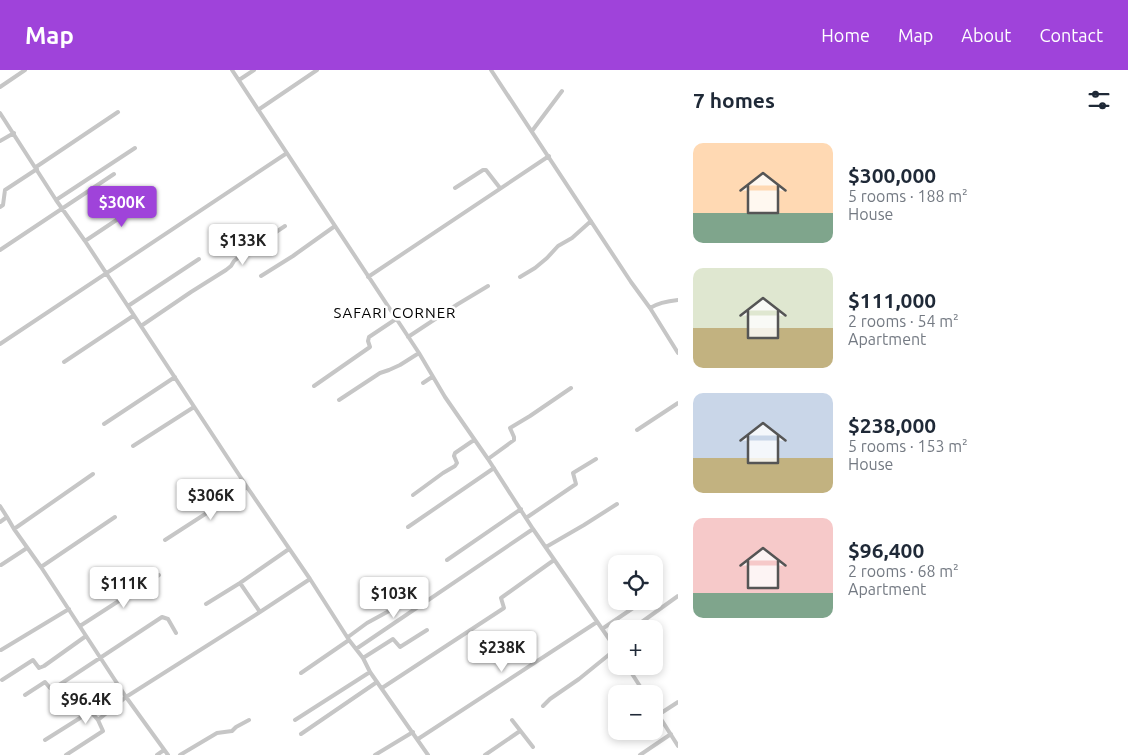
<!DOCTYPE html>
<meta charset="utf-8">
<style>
body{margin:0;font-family:Ubuntu,sans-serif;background:#f2f2f3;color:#1f2937;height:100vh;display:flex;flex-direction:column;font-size:19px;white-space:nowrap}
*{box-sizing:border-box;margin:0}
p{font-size:16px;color:#747a83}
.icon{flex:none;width:28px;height:28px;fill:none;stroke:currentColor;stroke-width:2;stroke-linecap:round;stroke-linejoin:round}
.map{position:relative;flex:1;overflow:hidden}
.side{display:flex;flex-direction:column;background:#fff;width:450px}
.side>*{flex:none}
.controls{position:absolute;left:608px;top:485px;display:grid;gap:10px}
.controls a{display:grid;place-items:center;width:55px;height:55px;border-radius:10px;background:#fff;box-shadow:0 2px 8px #0003;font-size:25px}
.price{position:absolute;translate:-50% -42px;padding:0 11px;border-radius:5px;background:#fff;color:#222;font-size:16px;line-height:32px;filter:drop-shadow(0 1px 2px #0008)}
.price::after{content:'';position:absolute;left:50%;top:30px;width:15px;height:11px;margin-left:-8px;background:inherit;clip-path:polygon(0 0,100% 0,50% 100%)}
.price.current{background:#9f43da;color:#fff}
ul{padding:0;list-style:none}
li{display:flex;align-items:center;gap:15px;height:125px;padding:0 15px}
li span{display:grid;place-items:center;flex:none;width:140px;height:100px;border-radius:10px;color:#555}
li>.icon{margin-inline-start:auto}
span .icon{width:60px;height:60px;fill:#fffc;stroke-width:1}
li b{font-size:21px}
h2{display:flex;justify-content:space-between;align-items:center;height:60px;padding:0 15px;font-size:21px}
header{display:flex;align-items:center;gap:30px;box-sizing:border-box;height:70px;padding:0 25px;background:#9f43da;color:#fff}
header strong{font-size:24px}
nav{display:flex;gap:28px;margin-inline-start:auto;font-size:18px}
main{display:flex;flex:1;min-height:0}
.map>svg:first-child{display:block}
</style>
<header>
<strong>Map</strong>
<nav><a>Home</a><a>Map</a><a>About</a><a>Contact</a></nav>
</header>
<main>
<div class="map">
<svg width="678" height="685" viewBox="0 0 678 685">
<rect width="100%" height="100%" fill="#fff"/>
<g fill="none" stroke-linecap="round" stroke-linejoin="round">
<path stroke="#c6c6c6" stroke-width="4" d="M232,0L419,283L445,327L488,389L533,459L616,579
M491,0L631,212L650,238L678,283
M239,10L254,0
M0,17L25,0
M258,40L317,0
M0,43L56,130L85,171L247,417L310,509L349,570L363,588L370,602L428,685
M532,61L562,21
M0,71L14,63
M36,97L118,42
M455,118L483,100H486L500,118
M56,130L135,78
M0,137L3,135L5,120L37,99
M85,171L148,129
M0,180L114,104
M261,206L293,186L335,156
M368,207L549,86
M520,207L535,198L547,188L558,176L572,168L591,151
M128,236L199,189
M650,238C658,233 668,231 678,230
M141,256L191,222L226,200L231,196L234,191L239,187L248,182L258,174L285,156
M408,267L458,234L488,216
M0,274L287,83
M64,292L133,246
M423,313L432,307
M314,316L370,277L368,271L369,267L396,249
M339,330L380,303L389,300L400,295L419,283
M104,354L175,307
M637,360L678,333
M133,376L194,337
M488,389L514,370V367L510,358L530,346L571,318
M413,425L443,403L455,396L457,393L454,386L455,383L474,370
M0,436L7,447L14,459L41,497L126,627L168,685
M526,448L576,414L573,403L596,389
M0,452L7,447
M408,457L494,398
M14,459L93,404
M165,470L247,417
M546,477L584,455L617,434
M447,490L521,439
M1,495L27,478
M41,497L115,447
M240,513L260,542
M206,534L240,513L289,479
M80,556L159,505
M602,559L642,532
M632,559L678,526
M348,567L367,553L389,541L393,536L390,531V525L416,509
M356,579L533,459
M1,580L69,539
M363,588L393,569L400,577L427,560
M627,596L645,624
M301,603L349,570
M2,610L33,590L39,598L44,596L86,566
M382,618L504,538L501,528L554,490
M25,625L45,612L50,618L53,619L162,547L168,549L176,563
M543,636L550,629L579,609L616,579
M654,638L678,676
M658,645L678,632
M98,650L126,627L260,542L310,509
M295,650L370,602
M512,650L533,677
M301,664L377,612
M418,669L597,552
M45,670L88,643H92L98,650L103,661L66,685
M157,685L164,680
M180,685L217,663L232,661L236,657L249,650
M375,685L413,662
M485,685L520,661
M640,685L671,664"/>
</g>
<g text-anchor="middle" stroke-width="5" stroke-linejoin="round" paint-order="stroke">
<g font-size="15" letter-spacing="1" fill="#000" stroke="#fff">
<text x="395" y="248">SAFARI CORNER</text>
</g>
</g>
</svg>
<div class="controls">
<a><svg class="icon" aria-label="locate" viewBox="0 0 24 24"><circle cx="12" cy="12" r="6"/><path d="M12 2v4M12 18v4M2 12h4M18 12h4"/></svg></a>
<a>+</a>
<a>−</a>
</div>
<b class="price current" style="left:122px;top:158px">$300K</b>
<b class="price" style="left:243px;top:196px">$133K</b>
<b class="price" style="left:211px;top:451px">$306K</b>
<b class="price" style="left:124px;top:539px">$111K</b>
<b class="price" style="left:394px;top:549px">$103K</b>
<b class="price" style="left:502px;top:603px">$238K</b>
<b class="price" style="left:86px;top:655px">$96.4K</b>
</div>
<section class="side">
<h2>7 homes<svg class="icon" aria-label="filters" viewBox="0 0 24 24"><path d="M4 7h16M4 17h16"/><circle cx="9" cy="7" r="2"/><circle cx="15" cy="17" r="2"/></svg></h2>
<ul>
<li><span style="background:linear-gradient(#ffd9b3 70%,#7fa58c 0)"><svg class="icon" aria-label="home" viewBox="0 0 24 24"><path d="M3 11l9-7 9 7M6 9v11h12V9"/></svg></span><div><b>$300,000</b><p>5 rooms · 188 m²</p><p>House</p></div></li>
<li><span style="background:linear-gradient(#dfe7d0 60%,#c2b280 0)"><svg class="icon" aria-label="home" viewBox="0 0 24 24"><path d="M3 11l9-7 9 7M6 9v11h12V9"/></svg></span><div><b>$111,000</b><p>2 rooms · 54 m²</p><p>Apartment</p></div></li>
<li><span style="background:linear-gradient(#c9d6e8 65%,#c2b280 0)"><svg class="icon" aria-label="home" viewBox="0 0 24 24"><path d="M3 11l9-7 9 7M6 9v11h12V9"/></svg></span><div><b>$238,000</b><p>5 rooms · 153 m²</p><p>House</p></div></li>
<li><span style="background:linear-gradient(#f6c9c9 75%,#7fa58c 0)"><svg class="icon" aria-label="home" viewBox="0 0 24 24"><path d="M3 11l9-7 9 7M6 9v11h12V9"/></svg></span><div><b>$96,400</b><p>2 rooms · 68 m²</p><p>Apartment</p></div></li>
</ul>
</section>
</main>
